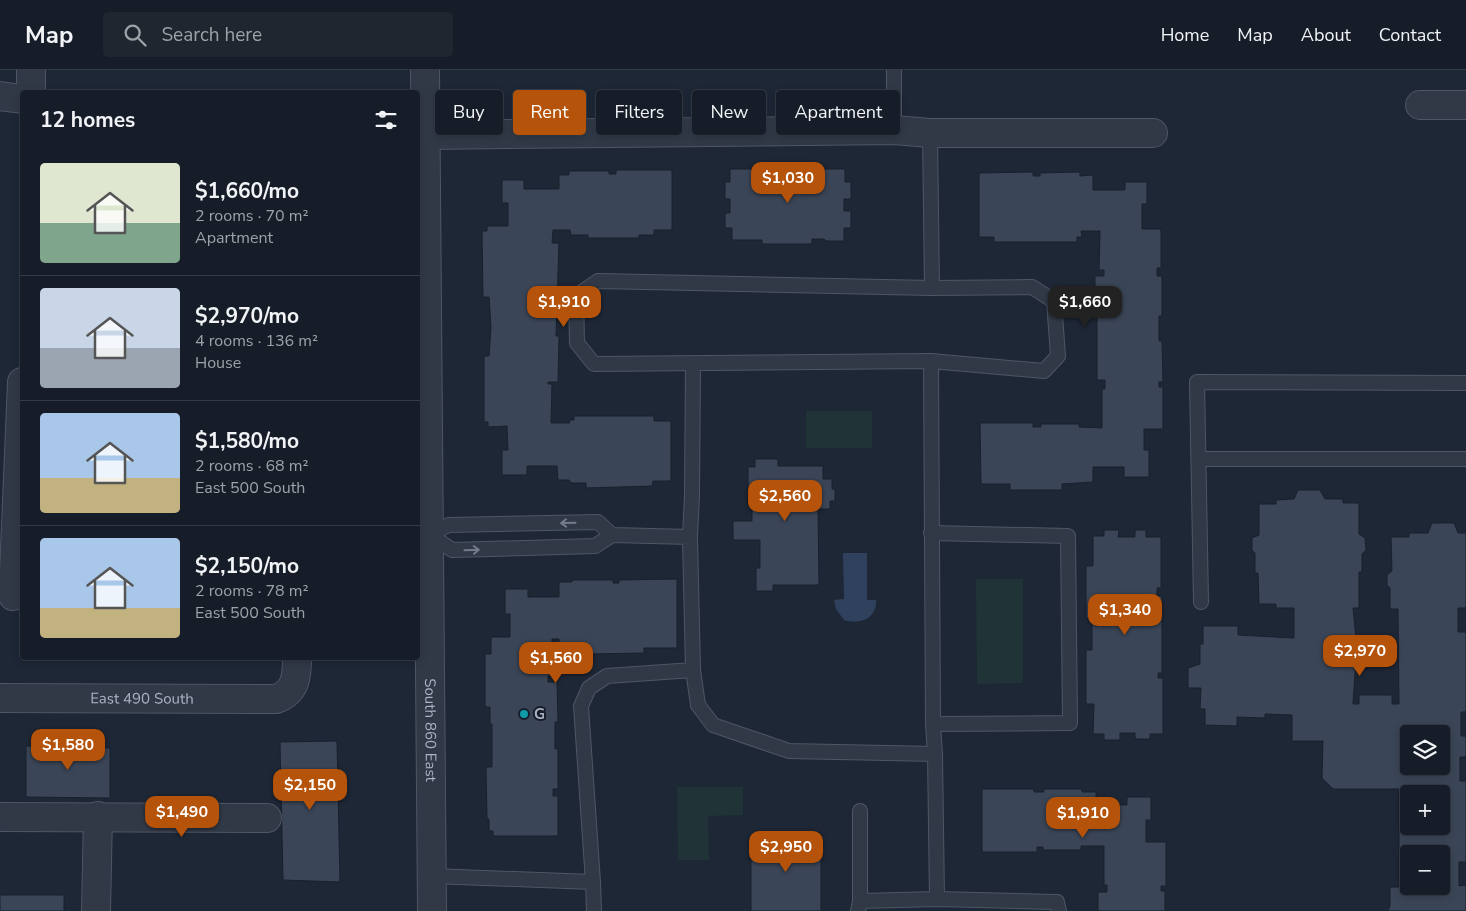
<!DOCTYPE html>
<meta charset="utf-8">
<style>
body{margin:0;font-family:"Nunito Sans",sans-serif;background:#1f2630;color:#f1f3f6;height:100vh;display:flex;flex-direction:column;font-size:19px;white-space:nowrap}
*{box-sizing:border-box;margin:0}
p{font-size:16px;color:#9ea2a8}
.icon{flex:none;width:28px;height:28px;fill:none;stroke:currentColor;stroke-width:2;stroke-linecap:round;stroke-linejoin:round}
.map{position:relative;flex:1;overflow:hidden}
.side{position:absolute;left:20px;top:20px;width:400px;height:570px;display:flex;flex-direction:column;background:#161d28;border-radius:5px;box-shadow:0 2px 8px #0003,0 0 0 1px #353b45}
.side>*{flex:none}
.hud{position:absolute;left:435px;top:20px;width:475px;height:45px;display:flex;gap:10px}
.tools{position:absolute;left:1400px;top:655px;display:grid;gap:10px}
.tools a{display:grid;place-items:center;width:50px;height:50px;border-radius:5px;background:#161d28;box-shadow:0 2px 8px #0003,0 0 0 1px #353b45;font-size:25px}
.price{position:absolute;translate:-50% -42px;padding:0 11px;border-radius:10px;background:#b45309;color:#fff;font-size:16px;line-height:32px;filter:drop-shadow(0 1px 2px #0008)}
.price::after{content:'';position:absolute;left:50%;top:30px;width:15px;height:11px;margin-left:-8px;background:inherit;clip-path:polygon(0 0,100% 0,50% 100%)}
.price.selected{background:#222;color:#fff}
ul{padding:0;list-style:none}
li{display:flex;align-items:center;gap:15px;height:125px;padding:0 20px}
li+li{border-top:1px solid #353b45}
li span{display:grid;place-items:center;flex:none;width:140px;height:100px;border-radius:5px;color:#555}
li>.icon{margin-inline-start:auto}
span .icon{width:60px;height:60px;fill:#fffc;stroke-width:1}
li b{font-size:21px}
h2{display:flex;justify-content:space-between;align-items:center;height:60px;padding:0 20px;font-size:21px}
.pill{padding:0 18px;border-radius:5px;background:#161d28;box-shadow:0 2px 8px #0003,0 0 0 1px #353b45;font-size:18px;line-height:45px}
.pill.selected{background:#b45309;color:#fff}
header{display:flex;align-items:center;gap:30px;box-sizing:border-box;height:70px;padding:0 25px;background:#161d28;border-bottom:1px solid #353b45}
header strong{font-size:24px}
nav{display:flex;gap:28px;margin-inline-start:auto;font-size:18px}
.search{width:350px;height:45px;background:#1f2630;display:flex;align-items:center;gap:12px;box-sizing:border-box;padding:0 18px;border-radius:5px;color:#9ea2a8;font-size:19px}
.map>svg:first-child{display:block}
</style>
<header>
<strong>Map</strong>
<div class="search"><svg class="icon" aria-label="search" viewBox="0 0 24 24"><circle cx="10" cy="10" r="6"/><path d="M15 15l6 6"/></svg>Search here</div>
<nav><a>Home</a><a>Map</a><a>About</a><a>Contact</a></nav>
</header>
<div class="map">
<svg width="1466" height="841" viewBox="0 0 1466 841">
<rect width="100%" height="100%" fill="#1e2736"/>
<path fill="#203337" d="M806,341H872V378H806Z
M976,509H1023V613L977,614Z
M677,717H743V745L708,746L709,790H678Z"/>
<path fill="#30415e" d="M843,483H867V530H876C877,549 859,555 844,550L836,539L834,530L844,529Z"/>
<path fill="#3a4557" stroke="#19202d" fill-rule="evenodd" d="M761,95H814V99H845V112H851V129H844V141H851V158H844V171H826L824,169H812V174H762V170H732V158H725V143H730V129H725V112H730V99H761Z
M616,100H672V160H654V165H639V168H588V165H571L570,160H553L552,173H559L556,266H559L558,312H548V314H552L551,353H570L569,350H574V346H654V351H671V411H653L652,416L586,418V413H571L569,410H558L557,396H527V405H502V380H508L507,356L488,357V352H484V286H489L491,257L489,227H483L482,161H487V156H508V133H502V110H524V119H559V105H569V101H609V104H616Z
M1033,102V106H1040V103L1080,102V106L1093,105V120H1125V112H1147V134H1142V159H1161V198H1157V206H1162V246H1159V271H1162L1163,312H1159V317H1163V359H1144V380H1149V407H1124V397H1093V412L1062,414V420H1010V414H981L980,353H1033V357H1041V354H1079V357L1102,358V319H1105V310H1097V246H1095V206H1104V200H1099L1100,161H1081L1082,167H1077V172H994V167H979V103Z
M755,389H778V396H823V409H832V419H835V431H830V439H818L819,515H773V521H756V498H760V470H733V451H752V435H748V397H755Z
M1298,420H1320L1325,429H1343V433H1359V464L1365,468L1366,480L1362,484V502H1359V538H1353L1356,568L1353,571V585L1356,589L1353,634H1359V625H1392V634H1399L1398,539H1390V518L1387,515V505L1392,501L1391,467H1409V463H1428L1432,453H1454L1458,463H1466V538H1458V562H1466V642H1461V666H1466V687H1460V711H1466V792H1459V816L1466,815V841H1388L1390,835V817H1399V719H1333L1322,708L1323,671H1292V645L1265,644V648L1237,647V656L1205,655V639H1200L1201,618H1188V598L1200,594V574H1203V556H1238V565L1294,568V538H1276V534H1259L1258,503H1255V483L1252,480V468L1259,465V434H1276V430L1294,429ZM1409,664H1441V696H1409ZM1409,724H1441V756H1409ZM1409,784H1441V816H1409Z
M1104,460H1119L1118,467H1135V460H1146V467H1161V518H1157V526H1162V603H1158V608H1163V664H1150V669H1135V663H1120V670H1104V664H1093L1094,634H1086V580H1092V548H1086V496H1093V466H1104Z
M677,509V578H644V583L588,584V580H572V576H559V569H552L553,606H548V612H557L558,652H555V679H558V719H553V726H558V766H493V761H489V749H487L486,697H492V654H490V637H485V584H491V567H510V544H505V519H528V527H559V512H572V510H613V513H619V510Z
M337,671L340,812L283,810L280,672Z
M50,672L86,673V678H110V728L26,727V676L50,677Z
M982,719H1034V722H1044L1043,719H1082V722H1096V735H1127V727H1151V750H1146V772H1166V816H1161V821H1165V841H1098V822H1107V815H1104V776H1081V780H1043V777H1037V782H982Z
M751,765H821V841H751Z
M0,825H64V841H0Z"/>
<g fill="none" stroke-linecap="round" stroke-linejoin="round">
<g stroke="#4f5665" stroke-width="16">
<path id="service" d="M894,0V60
M930,63L932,218
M598,211L932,218L1032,217L1054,231L1058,286L1044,301L931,291L594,294L577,273L576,226Z
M931,291L933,654L935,684L937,829
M693,293L692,425L690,467L693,600
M1199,389H1466
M931,463L1068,466L1070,653L933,654
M429,464L452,480L595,476L612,465L690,467
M429,464L449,455L598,452L612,465
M1201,532L1197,312L1466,313
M432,806L593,812L581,636L589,618L607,606L693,600L698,635L713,655L789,681L935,684
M593,812L594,841
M860,831V741
M858,841L860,831L937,829L1057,832L1059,841"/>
</g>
<g stroke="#4f5665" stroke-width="30">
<g id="minor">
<path d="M31,0V22"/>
<path d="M0,26L22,29"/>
<path d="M1420,35H1466"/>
<path d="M426,65L894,60L930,63H1153"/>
<path d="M13,526L22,312"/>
<path id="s1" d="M0,628L276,629C296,622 297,606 297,588"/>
<path d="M0,747L267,748"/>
<path d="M96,841L98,746"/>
</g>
</g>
<g stroke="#4f5665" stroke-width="30">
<g id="tertiary">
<path id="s2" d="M425,0L432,841"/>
</g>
</g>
<use href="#service" stroke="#313947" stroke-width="14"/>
<use href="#minor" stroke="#313947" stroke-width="28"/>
<use href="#tertiary" stroke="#313947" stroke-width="28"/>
</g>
<defs><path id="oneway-shaft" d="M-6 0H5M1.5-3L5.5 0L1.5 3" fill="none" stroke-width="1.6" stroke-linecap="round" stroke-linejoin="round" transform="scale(1.25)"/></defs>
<g stroke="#747c8c">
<use href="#oneway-shaft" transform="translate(568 453) rotate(179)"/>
<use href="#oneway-shaft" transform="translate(472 480) rotate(-2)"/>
</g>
<circle fill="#0f9aa8" stroke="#171e2b" stroke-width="2" cx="524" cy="644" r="5"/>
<g text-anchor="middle" stroke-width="4" stroke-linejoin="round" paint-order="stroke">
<g font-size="15" fill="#abb3c4" stroke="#171e2b">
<text dy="5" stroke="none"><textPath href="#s1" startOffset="142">East 490 South</textPath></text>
<text dy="5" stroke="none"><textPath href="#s2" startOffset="660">South 860 East</textPath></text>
</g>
<g font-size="15" font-weight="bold" fill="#abb3c4" stroke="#171e2b" text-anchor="start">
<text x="534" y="649">G</text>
</g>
</g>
</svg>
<div class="tools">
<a><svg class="icon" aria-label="layers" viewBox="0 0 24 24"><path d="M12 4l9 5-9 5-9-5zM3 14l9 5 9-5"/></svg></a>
<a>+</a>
<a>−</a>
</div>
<b class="price" style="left:788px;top:134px">$1,030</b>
<b class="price" style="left:564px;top:258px">$1,910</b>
<b class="price selected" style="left:1085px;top:258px">$1,660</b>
<b class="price" style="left:785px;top:452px">$2,560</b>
<b class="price" style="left:1125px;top:566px">$1,340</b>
<b class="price" style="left:1360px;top:607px">$2,970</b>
<b class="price" style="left:556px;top:614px">$1,560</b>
<b class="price" style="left:68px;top:701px">$1,580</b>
<b class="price" style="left:310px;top:741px">$2,150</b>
<b class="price" style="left:182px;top:768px">$1,490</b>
<b class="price" style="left:1083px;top:769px">$1,910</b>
<b class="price" style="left:786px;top:803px">$2,950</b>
<div class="hud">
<a class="pill">Buy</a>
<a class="pill selected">Rent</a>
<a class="pill">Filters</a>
<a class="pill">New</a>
<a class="pill">Apartment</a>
</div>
<section class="side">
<h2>12 homes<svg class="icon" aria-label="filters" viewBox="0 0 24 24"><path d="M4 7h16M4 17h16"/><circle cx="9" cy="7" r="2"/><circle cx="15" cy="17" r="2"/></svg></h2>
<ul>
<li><span style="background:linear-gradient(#dfe7d0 60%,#7fa58c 0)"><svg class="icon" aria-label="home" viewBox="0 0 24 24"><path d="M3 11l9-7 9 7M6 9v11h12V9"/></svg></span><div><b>$1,660/mo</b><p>2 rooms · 70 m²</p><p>Apartment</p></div></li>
<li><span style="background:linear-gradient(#c9d6e8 60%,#9aa5b1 0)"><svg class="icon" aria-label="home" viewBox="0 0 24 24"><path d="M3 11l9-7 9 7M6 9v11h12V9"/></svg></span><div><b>$2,970/mo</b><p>4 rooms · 136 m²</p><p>House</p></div></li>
<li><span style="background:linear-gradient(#a9c7e8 65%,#c2b280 0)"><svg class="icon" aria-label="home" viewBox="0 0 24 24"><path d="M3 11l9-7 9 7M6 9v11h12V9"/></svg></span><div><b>$1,580/mo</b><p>2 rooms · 68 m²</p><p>East 500 South</p></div></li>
<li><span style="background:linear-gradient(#a9c7e8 70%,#c2b280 0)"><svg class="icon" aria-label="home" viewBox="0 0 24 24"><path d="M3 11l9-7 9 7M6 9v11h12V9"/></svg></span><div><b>$2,150/mo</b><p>2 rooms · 78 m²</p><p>East 500 South</p></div></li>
</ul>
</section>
</div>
